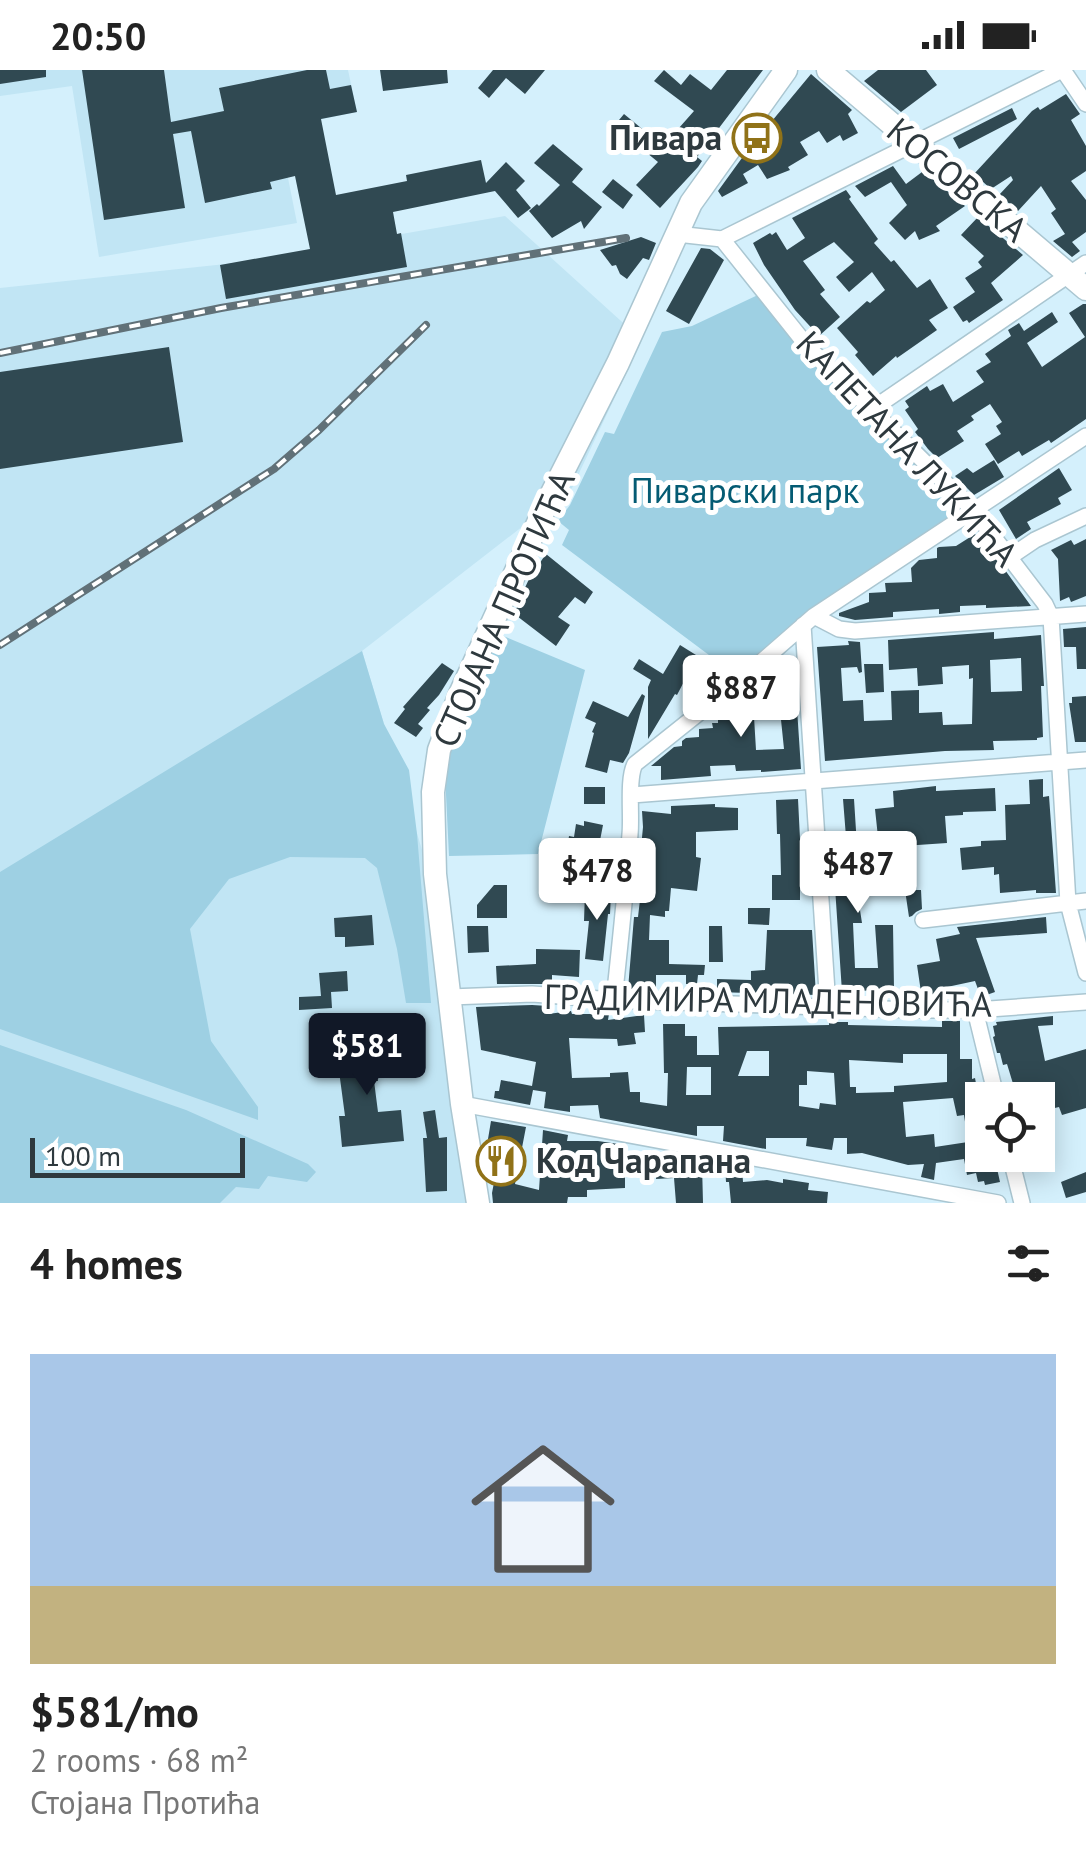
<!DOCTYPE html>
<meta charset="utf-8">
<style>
body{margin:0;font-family:"PT Sans",sans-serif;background:#f2f2f2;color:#222;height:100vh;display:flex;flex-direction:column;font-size:38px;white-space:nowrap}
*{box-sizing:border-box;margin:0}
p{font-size:32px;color:#767676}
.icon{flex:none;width:55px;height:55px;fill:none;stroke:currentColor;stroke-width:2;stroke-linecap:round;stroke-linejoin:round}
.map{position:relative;height:1133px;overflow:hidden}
.side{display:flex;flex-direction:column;background:#fff;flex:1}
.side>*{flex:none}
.tools{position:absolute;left:965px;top:1012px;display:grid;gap:20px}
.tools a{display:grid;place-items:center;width:90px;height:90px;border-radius:0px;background:#fff;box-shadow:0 5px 25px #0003;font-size:50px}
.scale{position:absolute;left:30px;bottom:25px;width:215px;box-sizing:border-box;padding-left:10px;border:5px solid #2e393e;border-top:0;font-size:28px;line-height:35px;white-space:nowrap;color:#2e393e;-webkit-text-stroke:8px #fff;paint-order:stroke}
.price{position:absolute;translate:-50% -85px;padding:0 22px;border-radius:10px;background:#fff;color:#222;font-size:32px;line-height:65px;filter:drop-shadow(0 2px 5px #0008)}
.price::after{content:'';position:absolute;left:50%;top:60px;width:30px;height:22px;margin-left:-15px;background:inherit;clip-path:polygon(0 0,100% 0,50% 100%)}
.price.selected{background:#111827;color:#fff}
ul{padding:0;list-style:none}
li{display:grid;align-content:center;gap:20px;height:530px;padding:0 30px}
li+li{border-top:2px solid #e0e0e0}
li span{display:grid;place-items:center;height:310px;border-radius:0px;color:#555}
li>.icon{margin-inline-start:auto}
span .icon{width:180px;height:180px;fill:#fffc;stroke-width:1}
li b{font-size:42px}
h2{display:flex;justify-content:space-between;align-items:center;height:120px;padding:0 30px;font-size:42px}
.status{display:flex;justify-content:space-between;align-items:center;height:70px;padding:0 50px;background:#fff;direction:ltr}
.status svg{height:28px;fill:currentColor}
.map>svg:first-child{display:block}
</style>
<div class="status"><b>20:50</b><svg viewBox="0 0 49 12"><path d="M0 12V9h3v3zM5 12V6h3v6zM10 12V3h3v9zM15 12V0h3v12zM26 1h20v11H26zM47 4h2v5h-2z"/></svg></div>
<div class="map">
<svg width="1086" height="1133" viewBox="0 0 1086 1133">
<rect width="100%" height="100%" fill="#d4f0fc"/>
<path fill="#c1e5f4" d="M0,0H348L357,42L278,58L297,153L99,187L72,16L0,26Z
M505,146L642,270L572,418L362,581L435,823L480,1133H0V218L235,193Z"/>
<path fill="#9ed0e3" d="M760,224L969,441L741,609L562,475L569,460L558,451L570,435L605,362L614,364L662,262L692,256Z
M496,563L585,600L538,784L449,786L444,684Z
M362,581L384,654L409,700L417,764L431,933H406L397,879L377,798L365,788L290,787L229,809L190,859L211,971L258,1037V1050L0,959V802Z
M0,975L186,1040L308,1094L316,1102L307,1112L268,1106L259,1119L236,1117L220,1133H0Z"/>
<path fill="#304952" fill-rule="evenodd" d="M0,0H46V7L0,14Z
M82,0H164L171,52L224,41L219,18L307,0H326L330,19L351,15L357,42L321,49L336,125L407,111L406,105L481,90L486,113L506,92L525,111L516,120L531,138L518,148L495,121L393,142L397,164L401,163L407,197L226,229L220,195L310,179L295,106L270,112L272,119L205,133L191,61L173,64L185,138L104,150Z
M380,0H447L448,13L383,21Z
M493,0H545L525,24L506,8L489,28L478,18Z
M664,0L681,15L690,4L711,20L727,0H763L697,87L702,91L698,97L660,138L636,115L658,92L614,56L624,44L663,76L694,41L654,11Z
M878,0H926L937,15L901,42L864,11Z
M811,4L852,40L848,44L858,63L843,71L840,65L827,73L819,61L800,72L808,85L788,97L790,100L767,109L758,95L743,104L748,113L722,127L718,121L747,81Z
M1066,24L1080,44L1071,50L1086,76V101L1071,111L1086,130V162L1072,172L1080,181L1072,187L1053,171L1065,164L1051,143L1056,139L1041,116L1018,141L999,125L1013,110L1011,106L991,119L974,104L1032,41L1038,37L1040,40Z
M1012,38L1017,49L959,79L953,68Z
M553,74L583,99L572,112L602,137L584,159L581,151L552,168L529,141L537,134L539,136L560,115L534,93Z
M893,96L906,114L922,102L925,106L927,104L965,136L936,156L940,161L919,170L915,161L905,170L889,153L907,135L891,112L865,127L855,116Z
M613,109L633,125L623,139L602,122Z
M846,120L851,127L849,129L878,169L874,173L891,192L894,190L917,218L930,209L948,238L929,250L937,260L897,288L896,286L873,306L855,285L858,282L837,258L867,231L870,233L885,220L872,202L849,222L836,207L854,192L834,172L803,191L825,220L820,224L840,247L819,266L795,240L764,195L753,173L770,163L772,165L776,162L787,180L805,168L792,148Z
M978,147L1023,185L991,213L1003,230L969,253L967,250L963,252L953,237L975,222L965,208L982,197L978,192L984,186L961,165Z
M641,167L656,173L649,190L643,188L627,209L620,204L616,195L612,196L600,180Z
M701,178L710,179L724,190L689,254L666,241Z
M1083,234H1086V349L1051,373L1049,370L1022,386L1019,381L998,394L985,374L1001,364L996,356L1002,352L990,334L971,346L974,350L957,361L964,371L937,388L928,379L915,362L918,359L905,340L909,337L905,331L927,316L930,321L943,314L953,332L984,312L976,301L991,292L985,284L1011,266L1008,260L1019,253L1024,261L1052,242L1058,252L1027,273L1042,297L1085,267L1069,243Z
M169,277L183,372L0,399V302Z
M994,390L1004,407L974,425L955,406L967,398L973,403Z
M1059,398L1072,420L1058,428L1061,434L1027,452L1031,459L1016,469L999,440Z
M975,464L1000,493V501L1005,500L1031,536L986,538V535L960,536V542L939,544V539L893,542V547L855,550L839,546V543L869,532V523L886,522L885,513L912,512L911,498L919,490L937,488V478L939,477L956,476Z
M1086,469V526L1071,532L1069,527L1060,531L1058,489L1051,480L1071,470L1074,475Z
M546,484L593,522L585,534L575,527L558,547L570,555L556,576L513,543L525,526L522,524L530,507Z
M1086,557V599H1077L1076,577H1064L1063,559Z
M994,562V569L1041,565L1044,616H1041L1043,667L1037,668V670L993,671L994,680L945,681L825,691L817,577L849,575L848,571L860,572L862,602L859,603L857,597L841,598L843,631L863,630L864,651L892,650L891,621L919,620V643L942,642L943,655L972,654L973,608L969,609V595L942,597L943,614L918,616L917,598L889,600L888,570ZM1021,588L1022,621L991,622L990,590Z
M680,575L712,595L701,613L688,604L677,625L675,624L648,669V617L651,610L633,599L639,589L663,604Z
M442,593L454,601L439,625L427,638L430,640L418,654L423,658L416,667L394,653L405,639L403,637Z
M778,593H794L801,699L761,702V700L736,701L735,695L710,696L711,706L661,710V696H651L674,677L682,676V671L686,668L699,667V659L713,658L712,653H718V649L754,647L756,680L784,679L780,640L761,641L760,621L780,620Z
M864,594H883L884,622L866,623Z
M642,624L645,626L629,683L623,693L610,690L607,703L585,697L594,663L592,662L596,653L585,648L593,631L628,647Z
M1086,626V672H1075L1069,633H1072V627Z
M1043,709V727L1049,726L1056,823H1036V820L1000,823L999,804L994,805V797L962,800L960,778L981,776V771L1006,770L1005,735L1030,734L1029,710Z
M936,716V721L995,718L996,741L963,742V745L945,746L947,773L903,776L904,783L880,786L875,739L894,737L893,721Z
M584,717H605V734H584Z
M798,729L800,769L805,770L806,797H800V830H772V805H781L780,764H777L776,730Z
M843,729H854L858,792L864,793L860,813H863L860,840L862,853H853L855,898H878L875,855H893L894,919L842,922L835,817L841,785L837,786V781H830L829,768L846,767Z
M715,734V737L738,738V760L696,762V787L701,788L697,821L671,818L669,841H665V847L650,845L649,870H669V894L705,895L704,905H698L697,914H686V905H656V920L628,919L634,847H638L641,821L637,820L643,757L642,741L671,744V736Z
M584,751L603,755L597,786L581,783L577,819L559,817L562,792H565L569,766L574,767L576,754L584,756Z
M494,815H507V848H477V835Z
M905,820H921L922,839L916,842L912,846L909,847Z
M585,822L611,823L610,844H608L603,891L585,889L589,851H584Z
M748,838H770L769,855L748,854Z
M372,845L374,875L345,877V867H335L334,848Z
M1046,847L1047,863L976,868L995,922L981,927L975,911L947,917L948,928L922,929L917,895L940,891L936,869L960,864L957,857Z
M467,856H488L489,882L468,883Z
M709,856H722L723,892H709Z
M767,860H812L816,925L717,922V909L751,910V901L765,900Z
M536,879L580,880L579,907L552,905V911H547V914H497L496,896L536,894Z
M347,901L348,921L331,922L332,938L299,940V927L321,926L319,903Z
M532,935L548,936V944L571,941L572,944H609L608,950L644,945L645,962L634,963L636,974L618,976L617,969L569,968L572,1008L610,1007V1003L628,1002L630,1022H640V1032L667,1036L668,1003H664L663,954H685V966H697V985H719L718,957L829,955V952H848V955L942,957V951H960V989H972V1009L975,1008L982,1046V1085H994L1000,1112L985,1115L984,1111L978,1112L976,1103L967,1105L964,1089L936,1093L934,1110L921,1107L924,1094L908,1095L862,1083L847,1084V1068H834L832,1080L806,1076L807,1068H766V1079L723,1071L724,1056H697V1066L600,1048L598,1035L570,1036V1042L544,1038L546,1022L533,1020L530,1035L494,1028L495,1021H499L501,1010L532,1016L536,992L481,980L476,937ZM747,981H769V1006H738ZM903,984H947V1012L894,1016V1022L856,1023V1017H850L849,990L903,993ZM687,997H711V1025H686ZM807,1001L834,1003L836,1035L820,1033L819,1039L799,1036V1015H807ZM953,1028L957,1046L964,1045L968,1072L935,1077L934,1064L906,1067L903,1032Z
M1053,946V955L1038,956L1045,991L1086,979V1038L1062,1045L1059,1037L1038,1042V1030H1018L1007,994L1003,995L1000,983H997L993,967L995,966L993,956L997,955L996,952Z
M385,961L389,986L375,987L378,1011H374L378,1042L401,1040L404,1071L342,1077L339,1046H345L339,1001L358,998L354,966Z
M435,1040L439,1068L447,1067V1121L426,1122L423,1068H427L423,1042Z
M491,1051L526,1057L515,1114L539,1120L543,1060L568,1065L567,1071H598L625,1075V1118L587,1120V1127H568L567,1133H493L492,1123L496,1102L488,1103L484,1076L487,1075Z
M663,1082L687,1087V1094H702L703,1133H676L674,1108L656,1109L657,1083Z
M730,1095L742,1097L743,1112L767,1110L783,1113V1109L809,1113L808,1120L828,1122L827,1133H731L729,1112H726L725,1096Z
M1086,1102V1122L1066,1128L1061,1112Z"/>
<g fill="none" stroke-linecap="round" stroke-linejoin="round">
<g stroke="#aac6d1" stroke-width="18">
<path id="street" d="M1063,0L1086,34
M677,164L722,169L1062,0
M722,169L808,277L973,440L1045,534L1051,547L1068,833L1086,903
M871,340L1086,193
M1010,487L1035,470L1086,446
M814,546L839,559L855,561L1086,544
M803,555L828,937
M632,725L1086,690
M923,850L1086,831
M450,927L532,924L614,930L915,940H975L1086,932
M614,930C620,875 626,819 630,764C632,746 627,708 635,694L744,607L814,546L1086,366
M975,940L997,1030
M462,1034L998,1133
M1010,1085L1022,1133"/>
</g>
<g stroke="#aac6d1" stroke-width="25">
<path id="secondary" d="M828,0L1086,219
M478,1133L462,1034L435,804L433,722L439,680L460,624L548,431L618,293L691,133L786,0"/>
</g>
<use href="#street" stroke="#fff" stroke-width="15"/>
<use href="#secondary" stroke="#fff" stroke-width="22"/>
<g stroke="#617178" stroke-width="8">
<path id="rail" d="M0,283L221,238L626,168
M0,575L274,399L319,360L426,255"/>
</g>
<use href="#rail" stroke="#fff" stroke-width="4" stroke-dasharray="11" stroke-linecap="butt"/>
</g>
<defs>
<g id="bus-ring" transform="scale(2.5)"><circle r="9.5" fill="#fff" stroke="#907218" stroke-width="1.5"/><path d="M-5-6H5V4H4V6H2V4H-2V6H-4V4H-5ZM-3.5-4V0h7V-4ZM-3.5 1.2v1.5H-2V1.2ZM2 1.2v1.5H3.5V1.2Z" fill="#907218"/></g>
<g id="restaurant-ring" transform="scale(2.5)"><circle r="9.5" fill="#fff" stroke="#907218" stroke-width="1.5"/><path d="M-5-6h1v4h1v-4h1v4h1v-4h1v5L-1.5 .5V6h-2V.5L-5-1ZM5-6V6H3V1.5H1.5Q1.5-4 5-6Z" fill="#907218"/></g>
</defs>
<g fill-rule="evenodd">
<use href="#bus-ring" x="757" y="68"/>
<use href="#restaurant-ring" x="501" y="1091"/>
</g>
<g text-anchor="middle" stroke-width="10" stroke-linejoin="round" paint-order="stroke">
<g font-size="35" font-weight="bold" fill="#2e393e" stroke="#fff" text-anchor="end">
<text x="722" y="80">Пивара</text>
<text x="536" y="1103" text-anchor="start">Код Чарапана</text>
</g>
<g font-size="35" fill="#2e393e" stroke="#fff">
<text transform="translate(957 110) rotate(40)" y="12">КОСОВСКА</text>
<text transform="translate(907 379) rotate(47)" y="12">КАПЕТАНА ЛУКИЋА</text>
<text transform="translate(504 539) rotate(-66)" y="12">СТОЈАНА ПРОТИЋА</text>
<text transform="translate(768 931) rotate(1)" y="12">ГРАДИМИРА МЛАДЕНОВИЋА</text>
</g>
<g font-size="35" fill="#045b73" stroke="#fff">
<text x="745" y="433">Пиварски парк</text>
</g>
</g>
</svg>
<div class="tools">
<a><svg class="icon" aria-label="locate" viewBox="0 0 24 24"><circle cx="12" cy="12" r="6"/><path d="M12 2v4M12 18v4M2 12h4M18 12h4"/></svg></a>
</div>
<div class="scale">100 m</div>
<b class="price" style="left:741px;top:670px">$887</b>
<b class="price" style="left:858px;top:846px">$487</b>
<b class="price" style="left:597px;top:853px">$478</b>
<b class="price selected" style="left:367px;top:1028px">$581</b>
</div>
<section class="side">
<h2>4 homes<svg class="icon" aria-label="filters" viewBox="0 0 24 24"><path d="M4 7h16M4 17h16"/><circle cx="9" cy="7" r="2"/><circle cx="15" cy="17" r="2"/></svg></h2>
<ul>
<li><span style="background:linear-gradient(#a9c7e8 75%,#c2b280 0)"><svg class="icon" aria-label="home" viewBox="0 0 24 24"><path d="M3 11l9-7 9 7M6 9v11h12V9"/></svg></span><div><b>$581/mo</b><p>2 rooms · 68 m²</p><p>Стојана Протића</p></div></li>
</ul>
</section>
